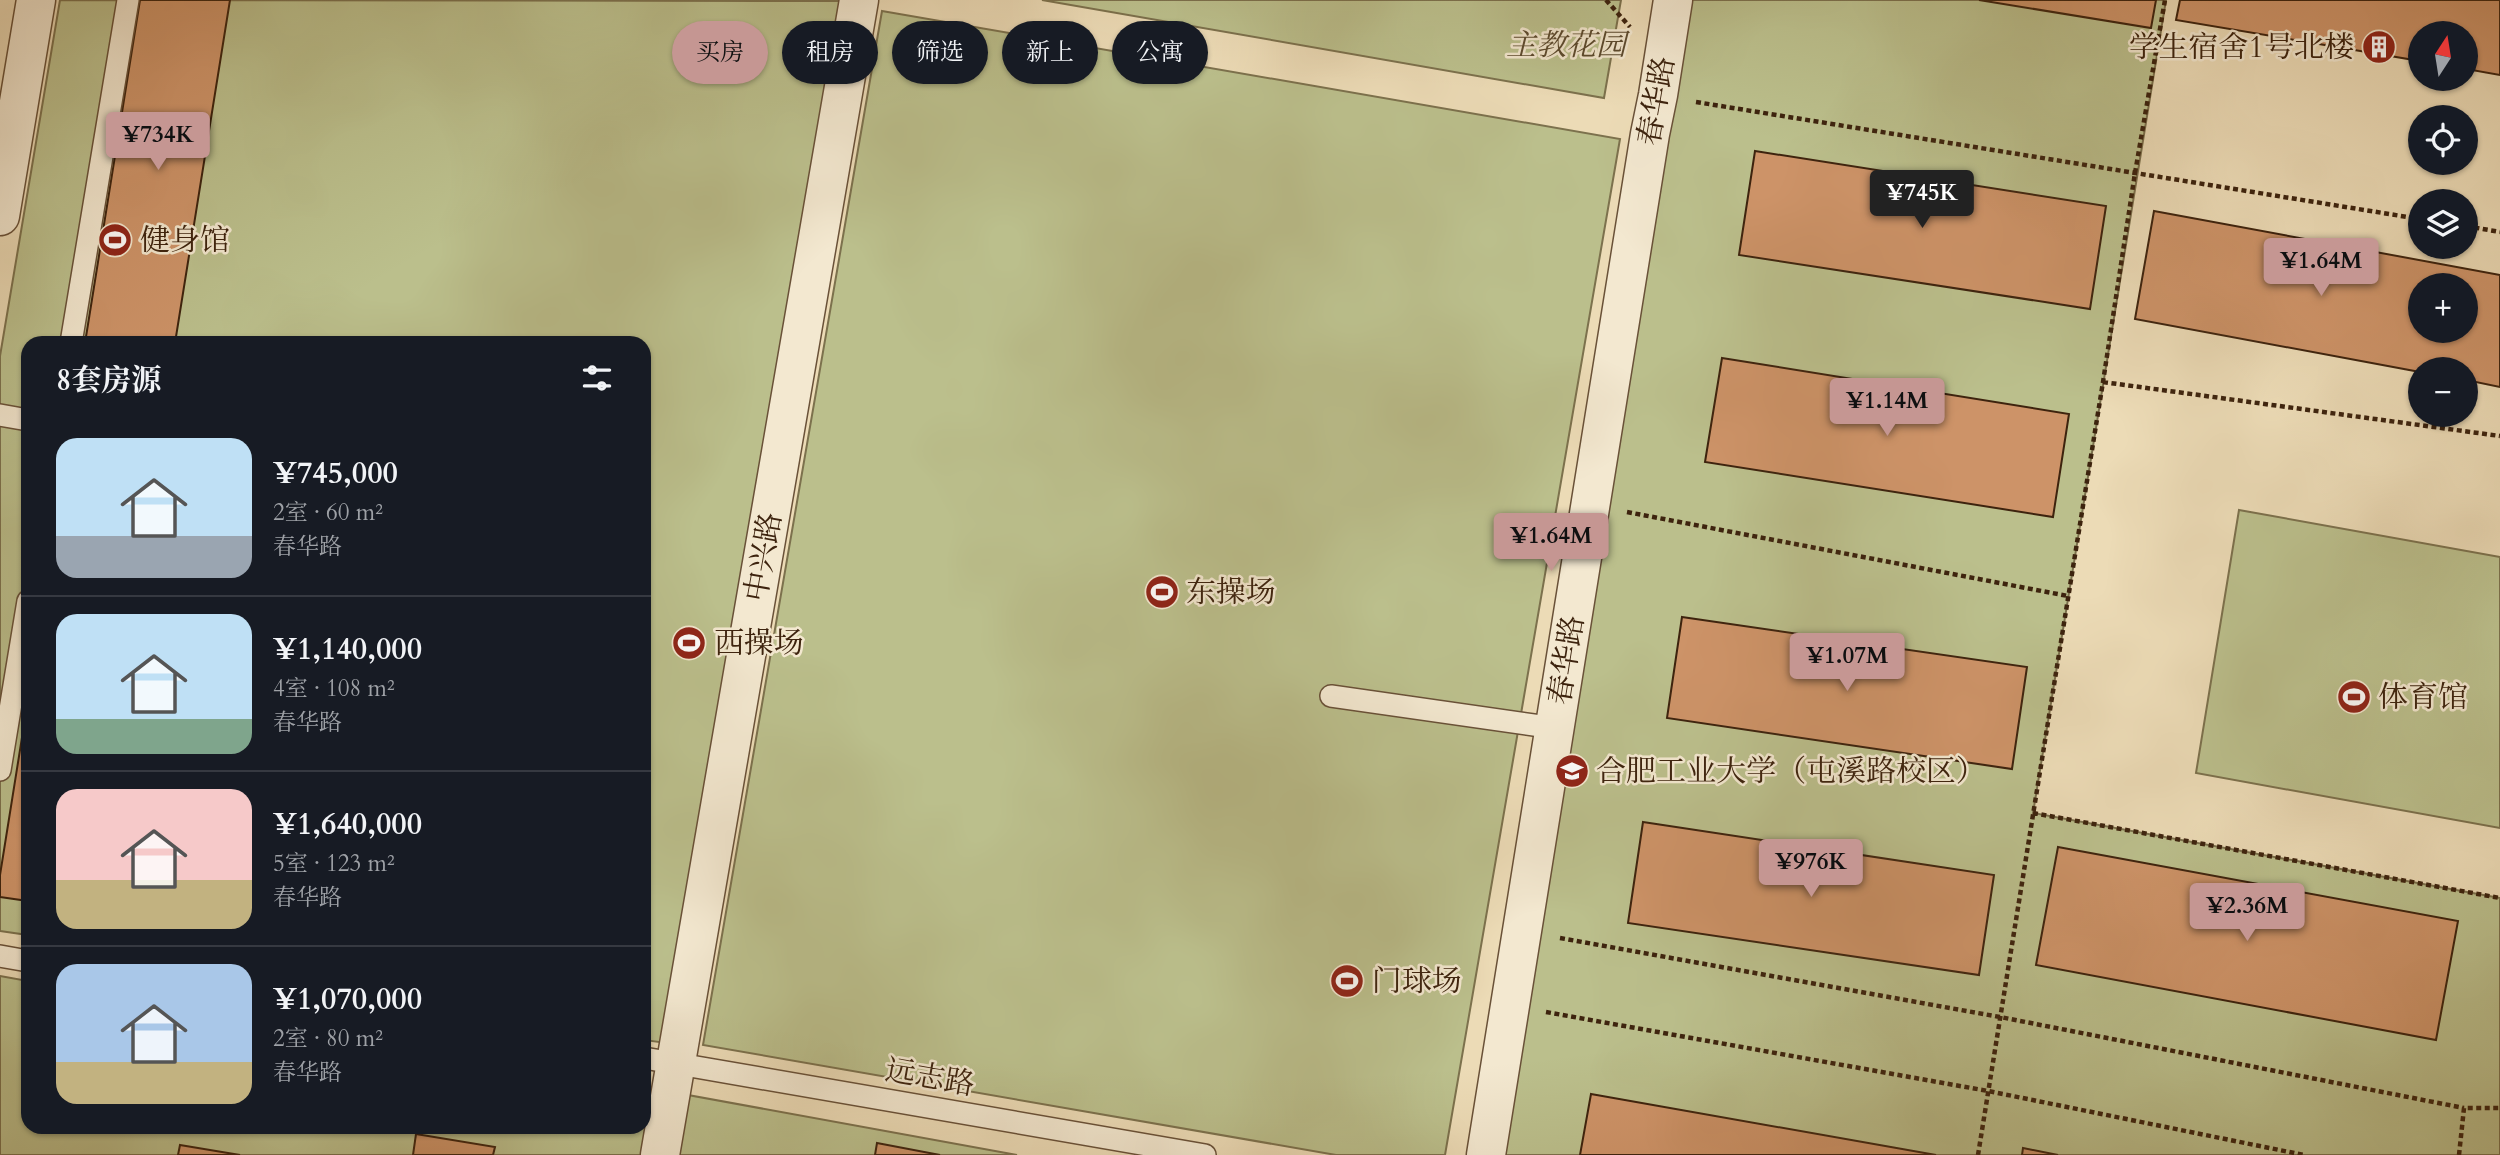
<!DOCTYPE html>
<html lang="zh">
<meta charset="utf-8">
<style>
body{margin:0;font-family:Cardo,"Noto Serif SC",serif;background:#20242c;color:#f1f3f6;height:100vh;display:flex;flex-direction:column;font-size:26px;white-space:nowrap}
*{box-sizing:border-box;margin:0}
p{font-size:23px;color:#9ea1a6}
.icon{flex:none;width:38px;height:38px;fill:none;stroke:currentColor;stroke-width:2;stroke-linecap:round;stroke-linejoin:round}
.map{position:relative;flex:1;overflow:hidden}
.side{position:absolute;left:21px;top:336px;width:630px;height:798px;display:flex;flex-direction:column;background:#171b24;border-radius:21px;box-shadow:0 2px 5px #0004}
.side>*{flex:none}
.guide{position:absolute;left:672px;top:21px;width:665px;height:63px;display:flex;gap:14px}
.needle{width:46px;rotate:12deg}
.controls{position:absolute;left:2408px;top:21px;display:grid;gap:14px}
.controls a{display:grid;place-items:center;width:70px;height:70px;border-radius:50%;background:#171b24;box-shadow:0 2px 5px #0004;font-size:35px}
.price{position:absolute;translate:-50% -60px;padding:0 16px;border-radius:7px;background:#c59692;color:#111;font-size:23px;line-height:46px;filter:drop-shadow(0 2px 4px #0008)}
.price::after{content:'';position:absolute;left:50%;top:42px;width:21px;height:16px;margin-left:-10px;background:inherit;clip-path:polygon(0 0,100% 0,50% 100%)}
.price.active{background:#222;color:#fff}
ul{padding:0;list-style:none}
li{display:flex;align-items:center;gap:21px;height:175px;padding:0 35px}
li+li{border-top:2px solid #363941}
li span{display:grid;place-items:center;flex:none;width:196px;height:140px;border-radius:21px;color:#555}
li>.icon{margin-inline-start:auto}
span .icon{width:84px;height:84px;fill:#fffc;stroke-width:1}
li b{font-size:30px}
h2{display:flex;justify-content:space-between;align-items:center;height:84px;padding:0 35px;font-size:30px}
.pill{padding:0 24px;border-radius:32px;background:#171b24;box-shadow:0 2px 5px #0004;font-size:24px;line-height:63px}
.pill.active{background:#c59692;color:#111}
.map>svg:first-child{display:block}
</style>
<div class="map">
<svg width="2500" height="1155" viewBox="0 0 2500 1155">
<rect width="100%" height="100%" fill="#ecdbb6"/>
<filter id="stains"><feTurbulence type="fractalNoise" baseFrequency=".00286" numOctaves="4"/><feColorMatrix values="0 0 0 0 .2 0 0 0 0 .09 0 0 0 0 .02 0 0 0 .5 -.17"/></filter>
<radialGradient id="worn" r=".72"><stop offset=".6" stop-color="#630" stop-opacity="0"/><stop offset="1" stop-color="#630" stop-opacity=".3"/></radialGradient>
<path fill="#bbbf8c" stroke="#7c714d" stroke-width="2" d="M60,0L841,1L666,1043L644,1040V343H28V935L0,931V356Z
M1042,0H1621L1604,98Z
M1670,0H2166L2033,813L2500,898V1155H1486Z
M882,11L1620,139L1445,1155H1336L703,1045Z
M2239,510L2500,557V828L2196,773Z
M0,976L28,981V1127H644V1087L1017,1155H0Z"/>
<path fill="#cd9368" stroke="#3d230e" stroke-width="2" fill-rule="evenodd" d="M140,0H230L175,343H85Z
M1979,0H2156L2151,28Z
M2180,0H2500V75L2466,69V33H2420V61L2176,20Z
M1755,151L2106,206L2090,309L1739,255Z
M2154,211L2500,275V387L2466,380V369H2420V372L2135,319ZM2420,285H2466V331H2420Z
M1722,358L2069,414L2053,517L1705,462Z
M1682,617L2027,667L2012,769L1667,718Z
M28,700V901L0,897V875Z
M1643,822L1994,875L1979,975L1628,923Z
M2058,847L2458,921L2436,1040L2036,965Z
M1591,1094L1936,1155H1580Z
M416,1134L495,1147L493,1155H413Z
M877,1143L940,1155H875Z
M180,1145L240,1155H178Z
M2023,1148L2058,1155H2022Z"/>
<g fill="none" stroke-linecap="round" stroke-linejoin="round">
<g stroke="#695138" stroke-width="24">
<path id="service" d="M71,343L128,0
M0,415L28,420
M1331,696L1555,728
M0,770L28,601
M0,956L28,961
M644,1058L1205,1155"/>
</g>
<g stroke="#695138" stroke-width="41">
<path id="minor" d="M0,216L36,0
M660,1155L859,0
M1486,1155L1650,134L1658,95L1673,0"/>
</g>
<path stroke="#3d230e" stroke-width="4.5" stroke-dasharray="5 3.5" stroke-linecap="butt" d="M1606,0L1630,27
M1696,102L2420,219
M2466,226L2500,232
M2103,382L2500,436
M1627,512L2068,596
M2033,813L2500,898
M1560,938L2000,1017L2464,1108
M1546,1012L1988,1091L2304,1155
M1978,1155L2103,382L2135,173L2165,0
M2459,1155L2464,1108H2500"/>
<use href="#service" stroke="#f3e8d0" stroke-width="21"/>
<use href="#minor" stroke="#f3e8d0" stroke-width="38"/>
</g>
<defs>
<g id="building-disc" transform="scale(1.75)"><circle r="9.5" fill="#8f2418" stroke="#f3e8d0"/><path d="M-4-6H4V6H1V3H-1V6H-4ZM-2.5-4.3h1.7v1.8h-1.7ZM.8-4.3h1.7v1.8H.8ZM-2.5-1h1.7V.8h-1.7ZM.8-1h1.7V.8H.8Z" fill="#fff"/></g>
<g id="stadium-disc" transform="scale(1.75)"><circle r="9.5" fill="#8f2418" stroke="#f3e8d0"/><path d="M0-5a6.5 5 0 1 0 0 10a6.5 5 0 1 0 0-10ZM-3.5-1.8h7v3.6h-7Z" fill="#fff"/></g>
<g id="university-disc" transform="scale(1.75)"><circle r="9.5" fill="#8f2418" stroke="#f3e8d0"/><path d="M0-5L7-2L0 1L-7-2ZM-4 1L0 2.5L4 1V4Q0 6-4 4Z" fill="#fff"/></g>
</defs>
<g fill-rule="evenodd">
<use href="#building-disc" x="2379" y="47"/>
<use href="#stadium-disc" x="115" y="240"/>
<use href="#stadium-disc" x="1162" y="592"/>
<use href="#stadium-disc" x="689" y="643"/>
<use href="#stadium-disc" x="2354" y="697"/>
<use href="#university-disc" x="1572" y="771"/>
<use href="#stadium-disc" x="1347" y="981"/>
</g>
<g text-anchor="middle" stroke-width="5" stroke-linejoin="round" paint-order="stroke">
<g font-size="30" font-style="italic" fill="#5c4a2e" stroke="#f3e8d0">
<text x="1566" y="55">主教花园</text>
</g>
<g font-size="30" fill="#3d230e" stroke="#f3e8d0" text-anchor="start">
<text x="2354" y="57" text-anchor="end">学生宿舍1号北楼</text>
<text x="140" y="250">健身馆</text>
<text x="1186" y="602">东操场</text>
<text x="714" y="653">西操场</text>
<text x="2378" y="707">体育馆</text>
<text x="1596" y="781">合肥工业大学（屯溪路校区）</text>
<text x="1372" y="991">门球场</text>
</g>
<g font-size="30" fill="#3d230e" stroke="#f3e8d0">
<text transform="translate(1656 101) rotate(-80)" y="10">春华路</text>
<text transform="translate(763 557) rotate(-80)" y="10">中兴路</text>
<text transform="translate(1566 660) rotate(-81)" y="10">春华路</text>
<text transform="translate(930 1077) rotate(10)" y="10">远志路</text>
</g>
</g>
<rect width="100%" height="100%" filter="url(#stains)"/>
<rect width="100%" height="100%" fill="url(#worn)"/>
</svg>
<div class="controls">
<a><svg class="needle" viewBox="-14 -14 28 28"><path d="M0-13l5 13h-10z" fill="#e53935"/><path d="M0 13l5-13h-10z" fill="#9ea1a6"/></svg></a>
<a><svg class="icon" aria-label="locate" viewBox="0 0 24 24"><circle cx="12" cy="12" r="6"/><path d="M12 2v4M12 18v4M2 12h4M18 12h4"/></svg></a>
<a><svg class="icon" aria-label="layers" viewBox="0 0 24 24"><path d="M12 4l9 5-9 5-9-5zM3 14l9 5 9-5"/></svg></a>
<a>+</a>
<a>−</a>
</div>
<b class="price" style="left:158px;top:172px">¥734K</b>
<b class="price active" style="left:1922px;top:230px">¥745K</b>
<b class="price" style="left:2321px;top:298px">¥1.64M</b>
<b class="price" style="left:1887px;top:438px">¥1.14M</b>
<b class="price" style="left:1551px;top:573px">¥1.64M</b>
<b class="price" style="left:1847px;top:693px">¥1.07M</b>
<b class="price" style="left:1811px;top:899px">¥976K</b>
<b class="price" style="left:2247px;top:943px">¥2.36M</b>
<div class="guide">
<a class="pill active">买房</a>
<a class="pill">租房</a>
<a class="pill">筛选</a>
<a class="pill">新上</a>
<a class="pill">公寓</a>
</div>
<section class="side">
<h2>8套房源<svg class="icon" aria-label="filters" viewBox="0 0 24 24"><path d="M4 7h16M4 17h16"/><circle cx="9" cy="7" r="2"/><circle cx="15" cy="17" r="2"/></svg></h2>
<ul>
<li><span style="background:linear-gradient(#bfe0f5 70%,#9aa5b1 0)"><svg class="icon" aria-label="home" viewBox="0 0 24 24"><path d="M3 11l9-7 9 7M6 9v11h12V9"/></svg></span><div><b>¥745,000</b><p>2室 · 60 m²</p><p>春华路</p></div></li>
<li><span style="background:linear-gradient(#bfe0f5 75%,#7fa58c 0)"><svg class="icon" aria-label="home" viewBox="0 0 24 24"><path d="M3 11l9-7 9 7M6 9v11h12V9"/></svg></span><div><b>¥1,140,000</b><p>4室 · 108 m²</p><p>春华路</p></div></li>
<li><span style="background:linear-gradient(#f6c9c9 65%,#c2b280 0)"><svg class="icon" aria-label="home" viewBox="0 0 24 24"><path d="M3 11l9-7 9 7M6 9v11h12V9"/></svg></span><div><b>¥1,640,000</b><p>5室 · 123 m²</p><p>春华路</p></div></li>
<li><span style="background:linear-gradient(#a9c7e8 70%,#c2b280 0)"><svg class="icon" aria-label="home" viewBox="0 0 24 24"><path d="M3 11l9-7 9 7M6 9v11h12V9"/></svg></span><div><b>¥1,070,000</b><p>2室 · 80 m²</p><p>春华路</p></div></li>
</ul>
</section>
</div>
